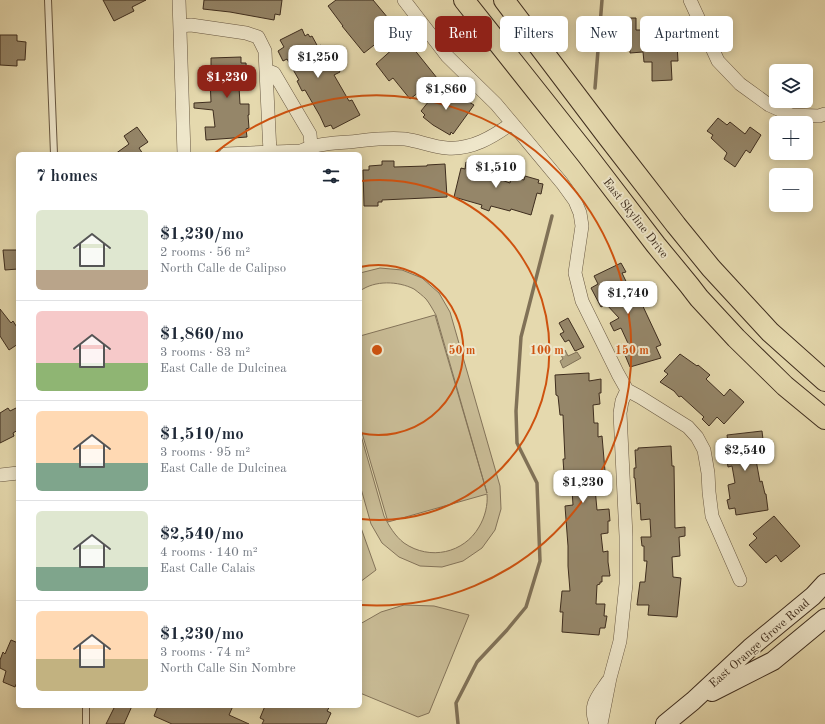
<!DOCTYPE html>
<meta charset="utf-8">
<style>
body{margin:0;font-family:"Old Standard TT",serif;background:#f2f2f3;color:#1f2937;height:100vh;display:flex;flex-direction:column;font-size:15px;white-space:nowrap}
*{box-sizing:border-box;margin:0}
p{font-size:13px;color:#747a83}
.icon{flex:none;width:22px;height:22px;fill:none;stroke:currentColor;stroke-width:2;stroke-linecap:round;stroke-linejoin:round}
.map{position:relative;flex:1;overflow:hidden}
.panel{position:absolute;left:16px;top:152px;width:346px;height:556px;display:flex;flex-direction:column;background:#fff;border-radius:6px;box-shadow:0 2px 10px #0003}
.panel>*{flex:none}
.top-card{position:absolute;left:374px;top:16px;width:380px;height:36px;display:flex;gap:8px}
.fabs{position:absolute;left:769px;top:64px;display:grid;gap:8px}
.fabs a{display:grid;place-items:center;width:44px;height:44px;border-radius:6px;background:#fff;box-shadow:0 2px 10px #0003;font-size:20px}
.price{position:absolute;translate:-50% -34px;padding:0 9px;border-radius:8px;background:#fff;color:#222;font-size:13px;line-height:26px;filter:drop-shadow(0 1px 2px #0008)}
.price::after{content:'';position:absolute;left:50%;top:24px;width:12px;height:9px;margin-left:-6px;background:inherit;clip-path:polygon(0 0,100% 0,50% 100%)}
.price.on{background:#8f2418;color:#fff}
ul{padding:0;list-style:none}
li{display:flex;align-items:center;gap:12px;height:100px;padding:0 20px}
li+li{border-top:1px solid #e0e1e3}
li span{display:grid;place-items:center;flex:none;width:112px;height:80px;border-radius:6px;color:#555}
li>.icon{margin-inline-start:auto}
span .icon{width:48px;height:48px;fill:#fffc;stroke-width:1}
li b{font-size:17px}
h2{display:flex;justify-content:space-between;align-items:center;height:48px;padding:0 20px;font-size:17px}
.tag{padding:0 14px;border-radius:6px;background:#fff;box-shadow:0 2px 10px #0003;font-size:14px;line-height:36px}
.tag.on{background:#8f2418;color:#fff}
.map>svg:first-child{display:block}
</style>
<div class="map">
<svg width="825" height="724" viewBox="0 0 825 724">
<rect width="100%" height="100%" fill="#e5d9ae"/>
<filter id="stains"><feTurbulence type="fractalNoise" baseFrequency=".005" numOctaves="4"/><feColorMatrix values="0 0 0 0 .2 0 0 0 0 .09 0 0 0 0 .02 0 0 0 .5 -.17"/></filter>
<radialGradient id="worn" r=".72"><stop offset=".6" stop-color="#630" stop-opacity="0"/><stop offset="1" stop-color="#630" stop-opacity=".3"/></radialGradient>
<path fill="#c9bc96" stroke="#84745a" d="M380,268L402,270L422,278L439,293L450,312L500,486L501,509L495,530L482,548L463,561L442,567L420,566L399,557L382,543L371,524L360,485V432L384,516C389,526 395,536 404,543C430,561 464,553 479,527C485,517 488,505 487,494L388,522L360,426V336L435,315L487,493L436,315C433,310 430,304 426,299C423,296 418,292 414,289C398,281 375,280 360,291V273Z
M360,525L376,570L360,582Z
M404,605L434,606L469,615L429,713L418,717L360,693V624L381,612Z"/>
<path fill="#ac9f7d" stroke="#807157" d="M565,350L568,356L577,352L581,358L563,368L560,361L563,359L560,353Z"/>
<g fill="none" stroke-linecap="round" stroke-linejoin="round">
<path stroke="#807157" stroke-width="3.5" d="M595,88L602,0
M458,724L456,703L477,662L507,630L526,607L540,561L537,483L517,443L516,411L521,337L552,216"/>
</g>
<path fill="#958669" stroke="#3e2d1e" d="M103,0H146L132,7L134,11L114,21Z
M204,0H282L280,15L275,14L274,20L230,12L203,9Z
M336,0H373L388,18L389,17L397,27L364,53L342,26H343L328,6Z
M622,18H636V30H656L657,44H677L678,61H671L672,80L652,81V62H644L643,52L630,53V49H623Z
M302,29L305,36L308,34L310,37L312,36L318,47L321,45L331,63L335,62L340,72L334,75L349,101L352,100L360,115L333,129L331,125L325,127L320,116L305,90L302,91L297,81L299,80L287,59L283,61L278,51L284,47L280,40Z
M0,35H17V41L26,42L25,60H17V66L0,65Z
M405,38L437,78L410,99L393,78L389,81L376,64Z
M241,57V63H246L247,76H248V87H239L240,104H249V115H248L249,128L246,129L247,137L206,140L205,127H215L213,110L194,108V103L211,102L210,78H211V58Z
M441,86L460,100L462,98L474,105L453,134L451,132L450,135L433,125L423,117L425,115L421,111Z
M718,118L727,125L730,122L745,134L750,127L761,135L750,153L746,150L735,167L724,159L727,153L711,138L713,135L707,131Z
M137,127L148,142L139,148L143,154H115L129,144L124,136Z
M472,158L483,161L482,166L493,169L490,176L510,183L511,177L524,180L525,176L539,180L538,183L543,184L541,194L537,193L531,215L511,209L510,211L491,206L489,211L481,208L482,205L454,197L461,168L465,169L466,162L471,164Z
M382,161H394V167L427,166V165L445,164L447,197L382,200V202H378V206H364L363,170H369V166L382,165Z
M3,250H18V269L5,270Z
M621,263L626,272L622,273L636,302L640,300L661,345L656,347L661,358L630,367L625,355L632,352L621,328L614,331L610,323L619,318L606,304L601,307L591,288L598,284L594,276Z
M0,309L11,323L13,321L18,329V344L9,350L0,336Z
M568,318L584,347L575,351L569,340L565,342L560,334L564,332L559,323Z
M680,354L697,366L698,365L710,375L706,379L724,396L730,389L744,402L724,424L717,417L709,426L702,419L704,417L681,396L679,397L674,391L660,382L668,374L664,371Z
M589,373V381L601,379V393H599L600,404L593,405L594,423H598V437L602,436L605,471L603,472V488H595L597,510L609,509L610,521H608V533L601,534L603,552L608,551V562L610,576H602V582H600V584L597,585L596,604H605L604,616H607L605,628H600L599,635L562,632L563,612H560L562,591H570L568,566V546L565,506L573,505L571,474H564L563,459H565L563,415H560L558,396L556,395L555,375Z
M18,407V430L13,433L14,436L0,443V413L8,408L10,411Z
M762,431L764,448L760,449L762,460H756L760,482L762,481L765,494H766L768,510L736,515L735,508L729,509L727,500L730,499L728,485L735,483L732,466L728,467L726,453L720,454L719,444L728,443L727,435Z
M671,446L672,466H674L675,528L685,527V536L679,537L680,556L672,557L673,577L681,578L677,617L648,615L649,605H637L640,582H645L647,561H644V546H642L641,537H651L650,519L641,520L640,503L637,504L635,478H634V468H636L635,450H638V448Z
M774,516L800,546L781,562L776,555L766,563L749,545L757,538L753,534Z
M11,640L18,643V680L15,687L3,682L6,671L0,668V660L3,652L5,654Z
M115,706H132L124,724H106Z
M158,706H233L229,715L249,724H172L154,716Z
M265,706H330L327,711L331,713L326,724H262L264,720L260,718Z"/>
<g fill="none" stroke-linecap="round" stroke-linejoin="round">
<g stroke="#685842" stroke-width="8">
<path id="lane" d="M48,0L54,154
M86,706V724"/>
</g>
<g stroke="#685842" stroke-width="14">
<path id="street" d="M179,0L184,154
M404,0L447,56L496,104L512,123L562,183L575,201L580,213L582,226L575,273L582,301L618,374L627,390L622,401L620,413L626,536V584L620,641L610,678L601,724
M690,0L718,61L740,84L769,105L791,115L819,116L825,114
M180,26L191,25L246,33L258,37L265,51L270,152
M266,70L274,73L310,134L311,146
M226,154L301,151C316,144 333,143 349,142C368,140 386,137 405,139C419,141 433,147 447,148C471,150 493,137 512,123
M627,390L640,397L688,427L697,437L704,450L708,473L709,492L712,516L740,580
M0,475L18,473
M596,724C588,705 598,696 608,681"/>
</g>
<g stroke="#3e2d1e" stroke-width="20">
<path id="secondary" d="M712,692L773,661L825,618
M665,724L693,701L750,648L813,596L825,583"/>
</g>
<g stroke="#3e2d1e" stroke-width="22">
<path id="primary" d="M464,0L587,155L656,245L689,285L699,298L736,338L785,386L825,419
M504,0L607,136L676,225L711,268L770,332L825,381"/>
</g>
<use href="#lane" stroke="#eee6ca" stroke-width="6"/>
<use href="#street" stroke="#eee6ca" stroke-width="13"/>
<use href="#secondary" stroke="#eee6ca" stroke-width="18"/>
<use href="#primary" stroke="#e5d9ae" stroke-width="20"/>
</g>
<g fill="none" stroke="#ce520f" stroke-width="2">
<path d="M360 267A85 85 0 1 1 360 433"/>
<path d="M361 181A170 170 0 1 1 361 519"/>
<path d="M215 153A255 255 0 1 1 361 605"/>
</g>
<g text-anchor="middle" stroke-width="4" stroke-linejoin="round" paint-order="stroke">
<g font-size="12" fill="#3e2d1e" stroke="#eee6ca">
<text transform="translate(636 218) rotate(52)" y="4">East Skyline Drive</text>
<text transform="translate(759 643) rotate(-41)" y="4">East Orange Grove Road</text>
</g>
</g>
<circle cx="377" cy="350" r="6" fill="#ce520f" stroke="#eee6ca" stroke-width="2"/>
<g font-size="12" text-anchor="middle" font-weight="bold" fill="#ce520f" stroke="#eee6ca" stroke-width="4" stroke-linejoin="round" paint-order="stroke">
<text x="462" y="354">50 m</text>
<text x="547" y="354">100 m</text>
<text x="632" y="354">150 m</text>
</g>
<rect width="100%" height="100%" filter="url(#stains)"/>
<rect width="100%" height="100%" fill="url(#worn)"/>
</svg>
<div class="fabs">
<a><svg class="icon" aria-label="layers" viewBox="0 0 24 24"><path d="M12 4l9 5-9 5-9-5zM3 14l9 5 9-5"/></svg></a>
<a>+</a>
<a>−</a>
</div>
<b class="price" style="left:318px;top:79px">$1,250</b>
<b class="price on" style="left:227px;top:99px">$1,230</b>
<b class="price" style="left:446px;top:111px">$1,860</b>
<b class="price" style="left:496px;top:189px">$1,510</b>
<b class="price" style="left:628px;top:315px">$1,740</b>
<b class="price" style="left:745px;top:472px">$2,540</b>
<b class="price" style="left:583px;top:504px">$1,230</b>
<div class="top-card">
<a class="tag">Buy</a>
<a class="tag on">Rent</a>
<a class="tag">Filters</a>
<a class="tag">New</a>
<a class="tag">Apartment</a>
</div>
<section class="panel">
<h2>7 homes<svg class="icon" aria-label="filters" viewBox="0 0 24 24"><path d="M4 7h16M4 17h16"/><circle cx="9" cy="7" r="2"/><circle cx="15" cy="17" r="2"/></svg></h2>
<ul>
<li><span style="background:linear-gradient(#dfe7d0 75%,#b9a48a 0)"><svg class="icon" aria-label="home" viewBox="0 0 24 24"><path d="M3 11l9-7 9 7M6 9v11h12V9"/></svg></span><div><b>$1,230/mo</b><p>2 rooms · 56 m²</p><p>North Calle de Calipso</p></div></li>
<li><span style="background:linear-gradient(#f6c9c9 65%,#8fb573 0)"><svg class="icon" aria-label="home" viewBox="0 0 24 24"><path d="M3 11l9-7 9 7M6 9v11h12V9"/></svg></span><div><b>$1,860/mo</b><p>3 rooms · 83 m²</p><p>East Calle de Dulcinea</p></div></li>
<li><span style="background:linear-gradient(#ffd9b3 65%,#7fa58c 0)"><svg class="icon" aria-label="home" viewBox="0 0 24 24"><path d="M3 11l9-7 9 7M6 9v11h12V9"/></svg></span><div><b>$1,510/mo</b><p>3 rooms · 95 m²</p><p>East Calle de Dulcinea</p></div></li>
<li><span style="background:linear-gradient(#dfe7d0 70%,#7fa58c 0)"><svg class="icon" aria-label="home" viewBox="0 0 24 24"><path d="M3 11l9-7 9 7M6 9v11h12V9"/></svg></span><div><b>$2,540/mo</b><p>4 rooms · 140 m²</p><p>East Calle Calais</p></div></li>
<li><span style="background:linear-gradient(#ffd9b3 60%,#c2b280 0)"><svg class="icon" aria-label="home" viewBox="0 0 24 24"><path d="M3 11l9-7 9 7M6 9v11h12V9"/></svg></span><div><b>$1,230/mo</b><p>3 rooms · 74 m²</p><p>North Calle Sin Nombre</p></div></li>
</ul>
</section>
</div>
